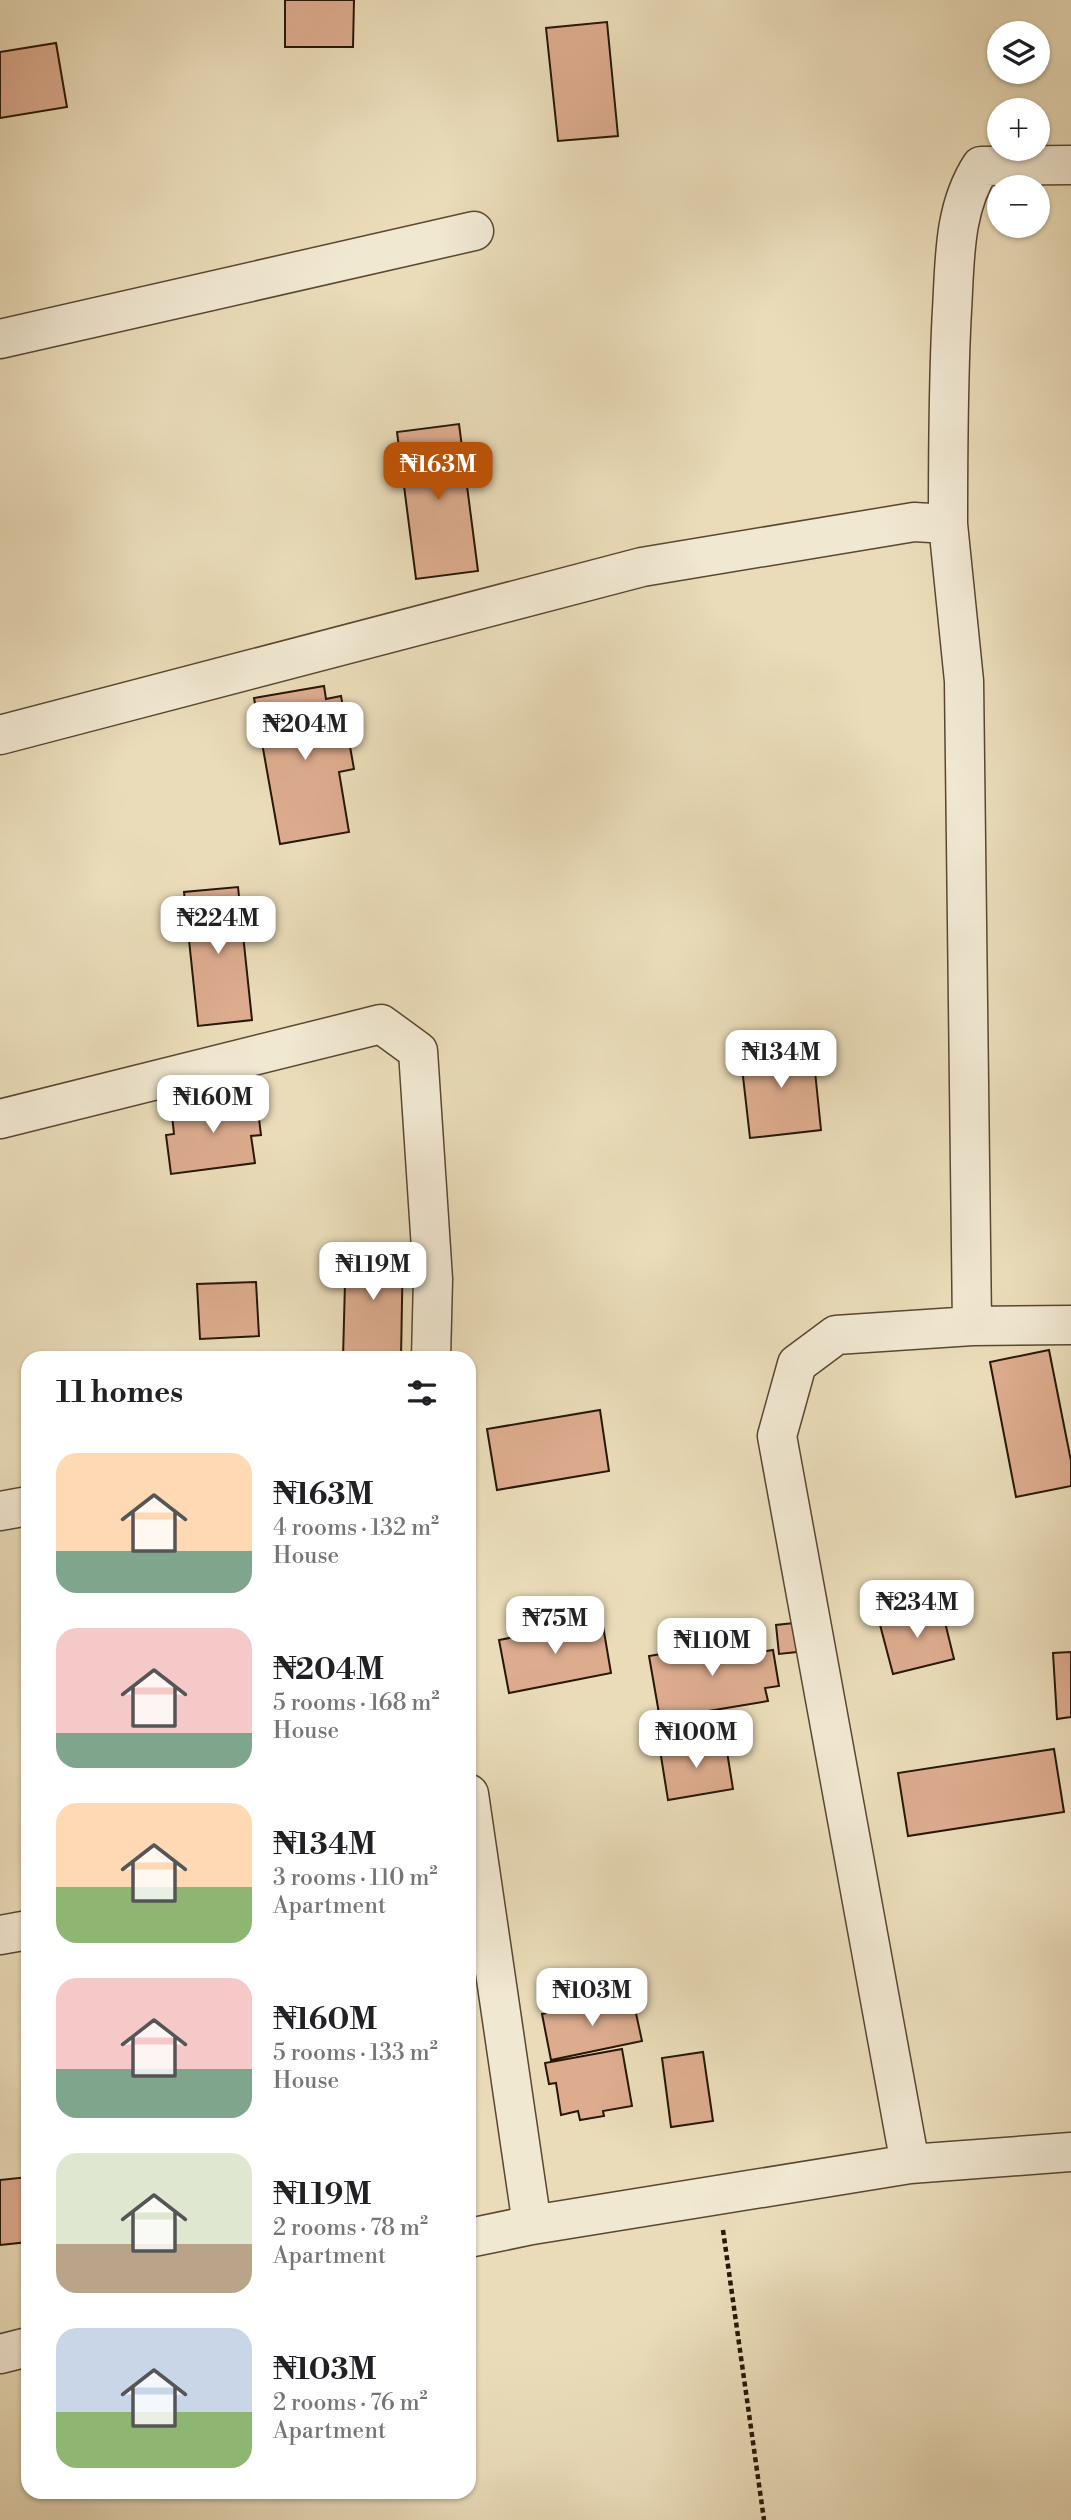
<!DOCTYPE html>
<meta charset="utf-8">
<style>
body{margin:0;font-family:"Libre Bodoni",serif;background:#f2f2f2;color:#202124;height:100vh;display:flex;flex-direction:column;font-size:26px;white-space:nowrap}
*{box-sizing:border-box;margin:0}
p{font-size:23px;color:#757577}
.icon{flex:none;width:38px;height:38px;fill:none;stroke:currentColor;stroke-width:2;stroke-linecap:round;stroke-linejoin:round}
.map{position:relative;flex:1;overflow:hidden}
.side{position:absolute;left:21px;top:1351px;width:455px;height:1148px;display:flex;flex-direction:column;background:#fff;border-radius:21px;box-shadow:0 2px 5px #0004}
.side>*{flex:none}
.tools{position:absolute;left:987px;top:21px;display:grid;gap:14px}
.tools a{display:grid;place-items:center;width:63px;height:63px;border-radius:50%;background:#fff;box-shadow:0 2px 5px #0004;font-size:35px}
.price{position:absolute;translate:-50% -60px;padding:0 16px;border-radius:14px;background:#fff;color:#222;font-size:23px;line-height:46px;filter:drop-shadow(0 2px 4px #0008)}
.price::after{content:'';position:absolute;left:50%;top:42px;width:21px;height:16px;margin-left:-10px;background:inherit;clip-path:polygon(0 0,100% 0,50% 100%)}
.price.current{background:#b45309;color:#fff}
ul{padding:0;list-style:none}
li{display:flex;align-items:center;gap:21px;height:175px;padding:0 35px}
li span{display:grid;place-items:center;flex:none;width:196px;height:140px;border-radius:21px;color:#555}
li>.icon{margin-inline-start:auto}
span .icon{width:84px;height:84px;fill:#fffc;stroke-width:1}
li b{font-size:30px}
h2{display:flex;justify-content:space-between;align-items:center;height:84px;padding:0 35px;font-size:30px}
.map>svg:first-child{display:block}
</style>
<div class="map">
<svg width="1071" height="2520" viewBox="0 0 1071 2520">
<rect width="100%" height="100%" fill="#eadcb9"/>
<filter id="stains"><feTurbulence type="fractalNoise" baseFrequency=".00286" numOctaves="4"/><feColorMatrix values="0 0 0 0 .2 0 0 0 0 .09 0 0 0 0 .02 0 0 0 .5 -.17"/></filter>
<radialGradient id="worn" r=".72"><stop offset=".6" stop-color="#630" stop-opacity="0"/><stop offset="1" stop-color="#630" stop-opacity=".3"/></radialGradient>
<path fill="#ddac8f" stroke="#291705" stroke-width="2" d="M285,0H354L353,47H285Z
M607,22L618,136L558,141L546,28Z
M56,43L67,107L0,118V52Z
M459,424L478,571L416,579L397,432Z
M324,686L326,699L341,696L354,769L339,772L349,832L280,844L254,698Z
M238,887L252,1020L198,1026L184,892Z
M812,1042L821,1130L750,1138L740,1050Z
M245,1098V1105L257,1103L261,1135L251,1136L255,1163L171,1174L166,1135L174,1134L171,1106Z
M346,1245L403,1247L401,1358H343Z
M256,1282L259,1336L200,1339L197,1284Z
M1049,1350L1071,1461V1486L1016,1497L990,1362Z
M600,1410L609,1471L497,1490L487,1429Z
M941,1606L954,1659L893,1674L879,1621Z
M602,1620L611,1673L509,1693L499,1640Z
M803,1622L806,1651L779,1654L776,1625Z
M757,1638L760,1652L773,1650L779,1686L765,1688L768,1701L660,1719L649,1656Z
M1071,1652V1717L1057,1719L1053,1653Z
M725,1739L733,1789L668,1800L660,1750Z
M1054,1749L1064,1812L908,1836L898,1773Z
M632,1995L642,2041L551,2060L542,2014Z
M622,2049L632,2106L603,2111L604,2116L580,2120L578,2111L561,2115L556,2083L549,2084L545,2063Z
M703,2052L713,2121L671,2127L662,2058Z
M28,2177V2242L0,2245V2180Z"/>
<g fill="none" stroke-linecap="round" stroke-linejoin="round">
<g stroke="#594832" stroke-width="41">
<path id="street" d="M0,339L474,231
M948,524C948,453 948,382 952,310C955,261 953,209 981,166L1071,165
M0,735L642,567L914,522L948,524L964,681L972,1326
M0,1119L381,1024L418,1051L433,1279L431,1358
M0,1511L28,1506
M469,1794L532,2225
M0,1935L28,1930
M910,2164L777,1436L797,1364L836,1335L972,1326L1071,1325
M469,2238L532,2225L910,2164L1071,2152
M0,2354L28,2347"/>
</g>
<path stroke="#291705" stroke-width="4.5" stroke-dasharray="5 3.5" stroke-linecap="butt" d="M723,2230L764,2520"/>
<use href="#street" stroke="#f1e8d2" stroke-width="38"/>
</g>
<rect width="100%" height="100%" filter="url(#stains)"/>
<rect width="100%" height="100%" fill="url(#worn)"/>
</svg>
<div class="tools">
<a><svg class="icon" aria-label="layers" viewBox="0 0 24 24"><path d="M12 4l9 5-9 5-9-5zM3 14l9 5 9-5"/></svg></a>
<a>+</a>
<a>−</a>
</div>
<b class="price current" style="left:438px;top:502px">₦163M</b>
<b class="price" style="left:305px;top:762px">₦204M</b>
<b class="price" style="left:218px;top:956px">₦224M</b>
<b class="price" style="left:781px;top:1090px">₦134M</b>
<b class="price" style="left:213px;top:1135px">₦160M</b>
<b class="price" style="left:373px;top:1302px">₦119M</b>
<b class="price" style="left:917px;top:1640px">₦234M</b>
<b class="price" style="left:555px;top:1656px">₦75M</b>
<b class="price" style="left:712px;top:1678px">₦110M</b>
<b class="price" style="left:696px;top:1770px">₦100M</b>
<b class="price" style="left:592px;top:2028px">₦103M</b>
<section class="side">
<h2>11 homes<svg class="icon" aria-label="filters" viewBox="0 0 24 24"><path d="M4 7h16M4 17h16"/><circle cx="9" cy="7" r="2"/><circle cx="15" cy="17" r="2"/></svg></h2>
<ul>
<li><span style="background:linear-gradient(#ffd9b3 70%,#7fa58c 0)"><svg class="icon" aria-label="home" viewBox="0 0 24 24"><path d="M3 11l9-7 9 7M6 9v11h12V9"/></svg></span><div><b>₦163M</b><p>4 rooms · 132 m²</p><p>House</p></div></li>
<li><span style="background:linear-gradient(#f6c9c9 75%,#7fa58c 0)"><svg class="icon" aria-label="home" viewBox="0 0 24 24"><path d="M3 11l9-7 9 7M6 9v11h12V9"/></svg></span><div><b>₦204M</b><p>5 rooms · 168 m²</p><p>House</p></div></li>
<li><span style="background:linear-gradient(#ffd9b3 60%,#8fb573 0)"><svg class="icon" aria-label="home" viewBox="0 0 24 24"><path d="M3 11l9-7 9 7M6 9v11h12V9"/></svg></span><div><b>₦134M</b><p>3 rooms · 110 m²</p><p>Apartment</p></div></li>
<li><span style="background:linear-gradient(#f6c9c9 65%,#7fa58c 0)"><svg class="icon" aria-label="home" viewBox="0 0 24 24"><path d="M3 11l9-7 9 7M6 9v11h12V9"/></svg></span><div><b>₦160M</b><p>5 rooms · 133 m²</p><p>House</p></div></li>
<li><span style="background:linear-gradient(#dfe7d0 65%,#b9a48a 0)"><svg class="icon" aria-label="home" viewBox="0 0 24 24"><path d="M3 11l9-7 9 7M6 9v11h12V9"/></svg></span><div><b>₦119M</b><p>2 rooms · 78 m²</p><p>Apartment</p></div></li>
<li><span style="background:linear-gradient(#c9d6e8 60%,#8fb573 0)"><svg class="icon" aria-label="home" viewBox="0 0 24 24"><path d="M3 11l9-7 9 7M6 9v11h12V9"/></svg></span><div><b>₦103M</b><p>2 rooms · 76 m²</p><p>Apartment</p></div></li>
</ul>
</section>
</div>
